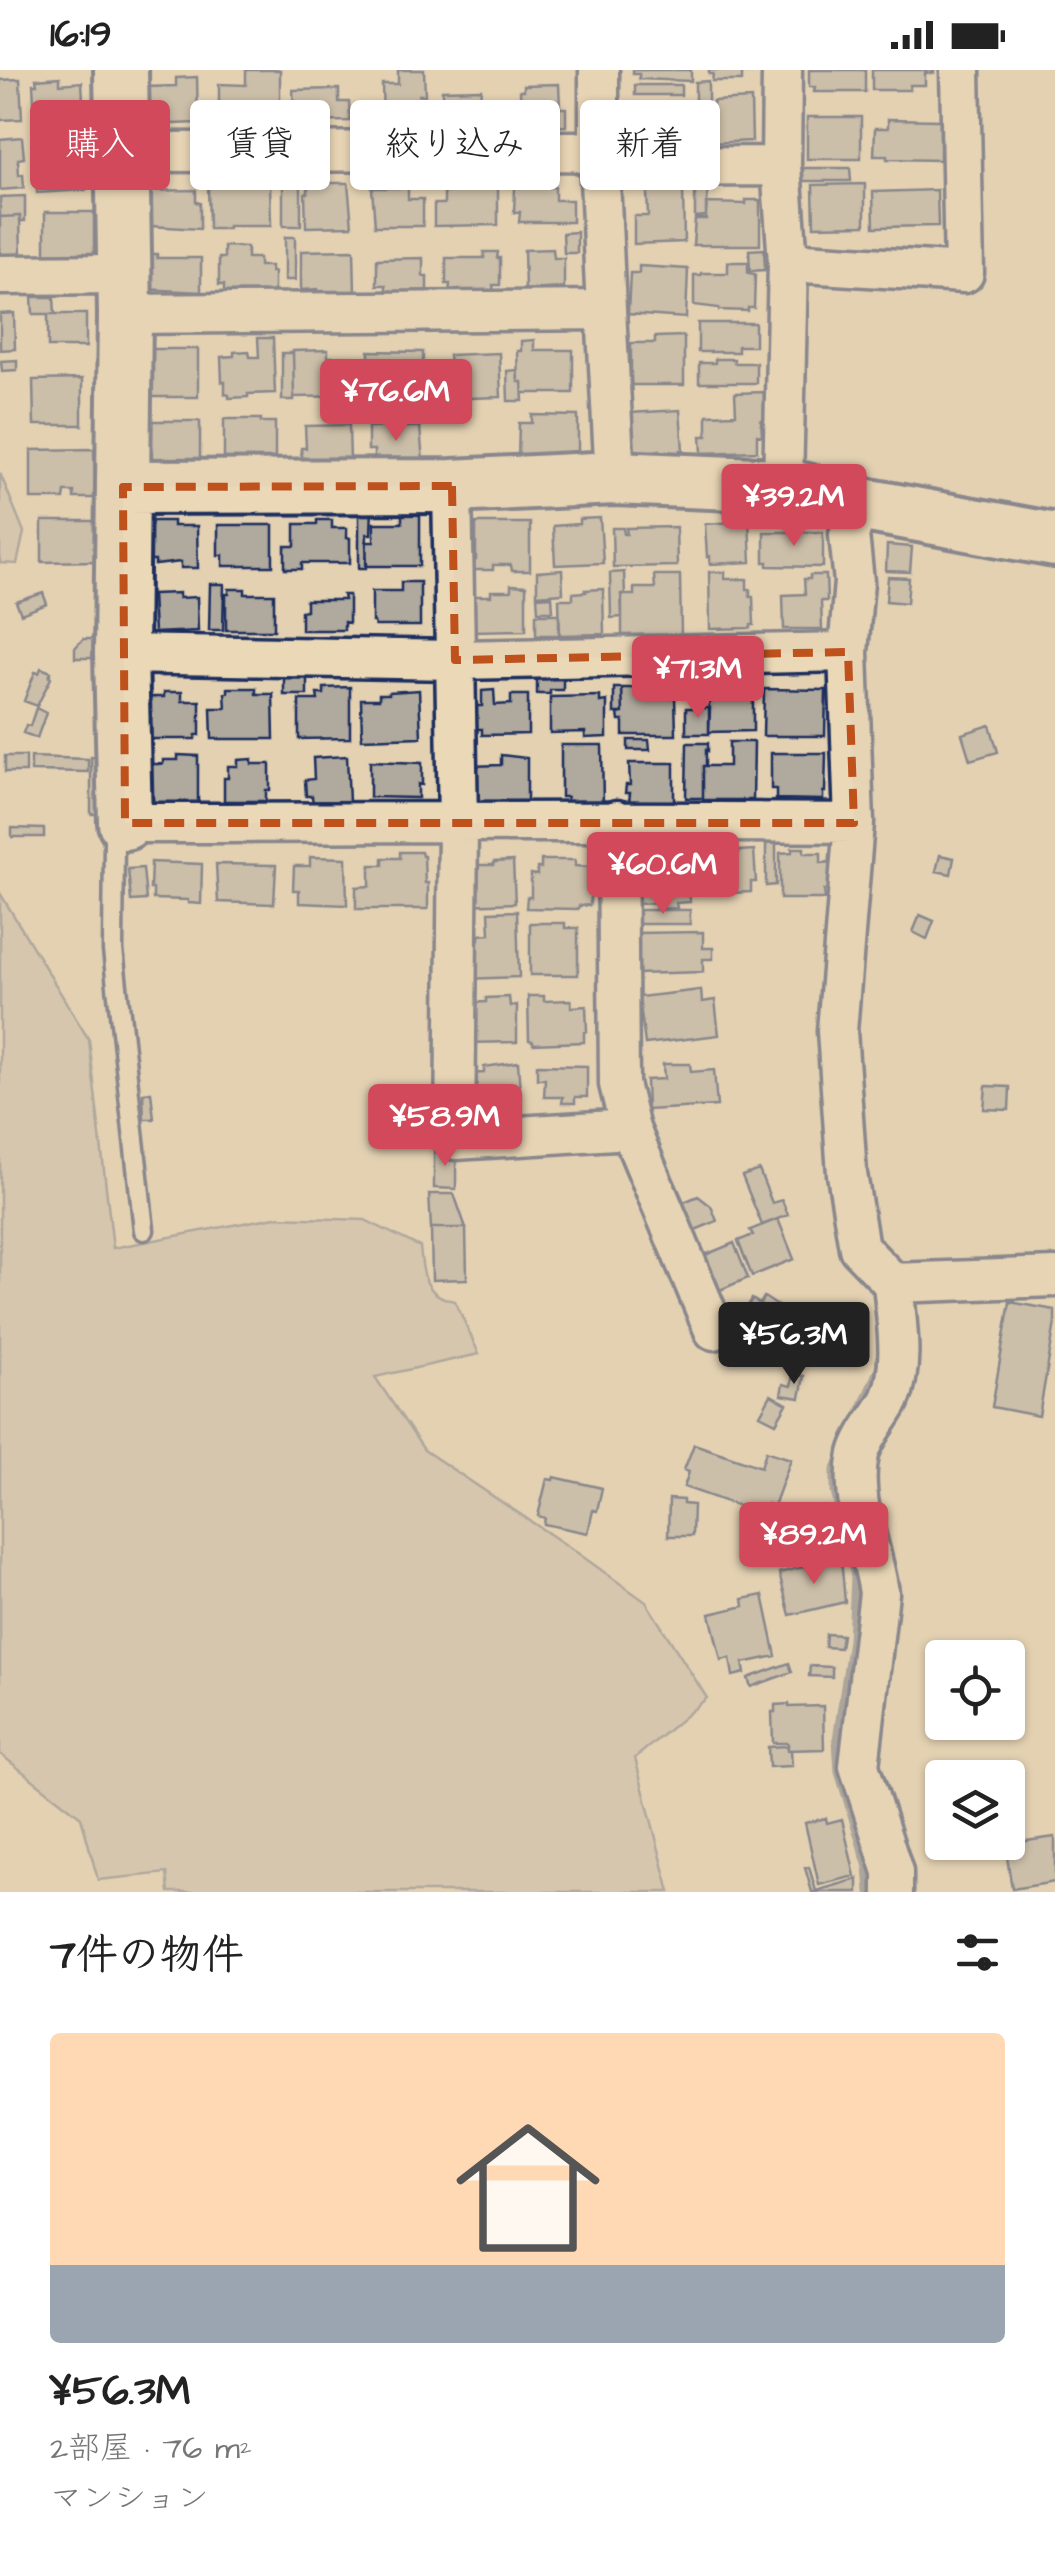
<!DOCTYPE html>
<html lang="ja">
<meta charset="utf-8">
<style>
body{margin:0;font-family:"Architects Daughter","Klee One",sans-serif;background:#f6f6f6;color:#222;height:100vh;display:flex;flex-direction:column;font-size:38px;white-space:nowrap}
*{box-sizing:border-box;margin:0}
p{font-size:32px;color:#767676}
.icon{flex:none;width:55px;height:55px;fill:none;stroke:currentColor;stroke-width:2;stroke-linecap:round;stroke-linejoin:round}
.map{position:relative;height:1822px;overflow:hidden}
.drawer{display:flex;flex-direction:column;background:#fff;flex:1}
.drawer>*{flex:none}
.top-card{position:absolute;left:30px;top:30px;width:995px;height:90px;display:flex;gap:20px}
.fabs{position:absolute;left:925px;top:1570px;display:grid;gap:20px}
.fabs a{display:grid;place-items:center;width:100px;height:100px;border-radius:10px;background:#fff;box-shadow:0 2px 8px #0004;font-size:50px}
.price{position:absolute;translate:-50% -85px;padding:0 22px;border-radius:10px;background:#d1495b;color:#fff;font-size:32px;line-height:65px;filter:drop-shadow(0 2px 5px #0008)}
.price::after{content:'';position:absolute;left:50%;top:60px;width:30px;height:22px;margin-left:-15px;background:inherit;clip-path:polygon(0 0,100% 0,50% 100%)}
.price.active{background:#222;color:#fff}
ul{padding:0;list-style:none}
li{display:grid;align-content:center;gap:20px;height:530px;padding:0 50px}
li+li{border-top:2px solid #e0e0e0}
li span{display:grid;place-items:center;height:310px;border-radius:10px;color:#555}
li>.icon{margin-inline-start:auto}
span .icon{width:180px;height:180px;fill:#fffc;stroke-width:1}
li b{font-size:42px}
h2{display:flex;justify-content:space-between;align-items:center;height:120px;padding:0 50px;font-size:42px}
.tag{padding:0 35px;border-radius:10px;background:#fff;box-shadow:0 2px 8px #0004;font-size:35px;line-height:90px}
.tag.active{background:#d1495b;color:#fff}
.status{display:flex;justify-content:space-between;align-items:center;height:70px;padding:0 50px;background:#fff;direction:ltr}
.status svg{height:28px;fill:currentColor}
.map>svg:first-child{display:block}
</style>
<div class="status"><b>16:19</b><svg viewBox="0 0 49 12"><path d="M0 12V9h3v3zM5 12V6h3v6zM10 12V3h3v9zM15 12V0h3v12zM26 1h20v11H26zM47 4h2v5h-2z"/></svg></div>
<div class="map">
<svg width="1055" height="1822" viewBox="0 0 1055 1822">
<rect width="100%" height="100%" fill="#e3d1b2"/>
<filter id="ink" filterUnits="userSpaceOnUse"><feTurbulence type="fractalNoise" baseFrequency=".01" numOctaves="2"/><feDisplacementMap in="SourceGraphic" scale="20" xChannelSelector="R" yChannelSelector="G"/><feConvolveMatrix kernelMatrix="1 2 1 2 8 2 1 2 1" color-interpolation-filters="sRGB"/></filter>
<g filter="url(#ink)">
<path fill="#c5b9a6" stroke="#707482" stroke-width="2.5" d="M0,403L24,462L17,494L0,493Z
M0,823L89,970L113,1178L275,1147L365,1150L420,1177C423,1205 424,1226 455,1231L479,1284L375,1307L424,1380L572,1479L646,1532L707,1628L635,1688L670,1822H169L167,1803L98,1810L81,1747L0,1684Z"/>
<g fill="none" stroke-linecap="round" stroke-linejoin="round">
<path stroke="#6b7081" stroke-width="9" d="M857,1349L879,1298L880,1289
M843,1381L835,1401V1422L855,1507L852,1570L837,1670L839,1702L868,1797L870,1822"/>
</g>
<path fill="#b0a99d" stroke="#1b2f5e" stroke-width="2.5" d="M246,0H280V50H219V14L246,15Z
M398,0H424L425,25H419V36H427V51H422V54L391,55V52L383,53L382,14H398Z
M633,0H691V11L639,9V4H633Z
M709,0H753V3H742V11H712L713,4H709Z
M809,0H865V22H814L815,17H809Z
M872,0H934V3H925V15H910V20H872Z
M60,7V14L82,12L84,48L35,51L33,14H37L36,9Z
M197,7L198,53L146,55V17L176,16V8Z
M20,9L22,49L0,50V10Z
M708,11V33H695V12Z
M559,14L560,38H566V56L525,57L524,44H521L520,20H524V15Z
M635,15H681V25H635Z
M339,19V32H349L350,51L299,52V43H294L293,20Z
M481,19L480,28H496L497,32L499,33L500,52L497,55H463V53H448V40L442,41V20Z
M751,29L752,71L709,73L708,61L701,62L700,38H713V31Z
M643,34H686L689,73L652,75V69H637V50H643Z
M807,47H861V89H807Z
M888,49L940,50V90L887,89V86H874L875,58H888Z
M22,67L24,88L18,89L19,105L23,104L24,118L0,120V69Z
M77,77L78,85H84L86,120L37,123L34,80Z
M210,96H233V113H210Z
M803,98H850L851,111H803Z
M283,102H301V156H283Z
M456,108L498,109V155L434,156V134H444V122H456Z
M270,113L271,156H228V159H209L208,114Z
M308,113H348L352,156L306,157L305,123H308Z
M865,114V155L814,156L813,115Z
M695,116H708L706,146L695,147Z
M515,117H555V130H572V152H519L520,142L514,143Z
M372,118H408V129H423V156H375Z
M683,118L684,172L634,174V146H648L647,122Z
M196,120V132L200,133V159L150,156L145,121Z
M937,120L938,156L874,157L873,122Z
M25,126V151H20V146L0,147V127Z
M746,130H760V175H693L695,149H706V133L746,134Z
M45,142H94V188H45Z
M20,146L21,187H0V147Z
M577,162V183H564L563,163Z
M285,167H295V210H285Z
M224,176L247,177V188H259V196H271V202H274V222H224V215H219V188H224Z
M553,179L554,188H564V218L525,220L524,180Z
M764,179L765,200L750,201L749,180Z
M354,180L355,222H319L318,219L301,220V181Z
M484,182H498L497,188H500V215H493L494,223H449L450,214H446V188H484Z
M144,184H157V188H201V222L143,219Z
M423,188V206H427V223L386,222V215H377V189Z
M728,192H748V203L755,204L754,238H748V241L719,240V238L694,235V205H701V203H728Z
M639,196L688,199L686,248L628,244L630,203H639Z
M32,227H54L55,244H33Z
M14,243L15,279L0,280V244Z
M48,244H86V277H48Z
M698,253H755V276H738V282H698Z
M684,266V315H631V273H655V267Z
M258,268H273L275,323L248,324V327L229,328V325L225,324V312H222L221,287L234,286V282L249,281L250,287H259Z
M534,270V280H573V323H523L522,312H518L517,281H521V271Z
M150,279H198V327H140Z
M328,280V287H351V326L294,327L293,281Z
M369,281L423,282V322H374V311L369,312Z
M282,283H293L294,330H282Z
M499,283L501,327L438,329L437,299L450,298L449,285Z
M715,289H734V293H756V313H699V293H715Z
M17,290V300L2,301L1,291Z
M517,300L518,312H522L523,331H508L507,301Z
M82,309V355H34L33,310Z
M764,322V350H761L762,366L757,365V381L702,383L701,366H707V345L736,344L735,323Z
M680,340L683,380H680L681,383L661,384L660,380L637,384V381H633L630,343Z
M532,345L578,346V384H566V396L518,392L519,353H532Z
M224,349H261V352H275V392H224Z
M139,351H200V396H140Z
M349,355L350,391L302,393L301,378H306L305,356Z
M368,357H420L423,392H374V380H368Z
M94,379L95,428H74V422H65L64,429H31V380Z
M359,437H372L371,464H367L366,498H359Z
M151,442V456L152,451H173V456H197L198,498H181V492L155,495V491H140L142,443Z
M402,444H420V496H367L366,472H374V453H402Z
M600,448L603,493L555,495L553,456L579,454V449Z
M317,450H332V458H347V468H350V493H302V499H285V476H295V454H317Z
M42,451H95L96,491L42,492Z
M749,451L751,492L710,494V486L707,487L705,454Z
M476,453H530V501H512L511,495H493V500H469V490H476Z
M218,455H273V496H223V485H218Z
M676,457L677,496L613,497L612,458H623L624,464H627L626,458Z
M764,462H823V497L768,496V492H764Z
M887,475L912,477L910,502L886,501Z
M562,500L563,523L537,525V502Z
M624,502L625,524H621L622,547L611,548L610,503Z
M709,502H725V509H747V519H750V527H753L754,555H751V558L710,559Z
M654,505H680L681,564L622,565V525H634V518H655Z
M810,505H826L827,531H821L822,559H784L783,525L805,524L804,509H810Z
M888,507L909,508L907,533L886,531Z
M401,512H420V556H375L374,552H372V521H401Z
M210,514H224L223,560H209Z
M511,515L526,516V560L473,561L472,526H491V521H511Z
M229,519H245V524H274V560H226V524H229Z
M603,519L604,564L560,565L559,529H573V523L586,522L585,520Z
M43,523L47,534L21,544L16,532Z
M179,523V528L197,527L198,561L154,563L152,524Z
M343,525H349V553L344,552V560H301V541L306,540V530H344Z
M552,526L553,541H538L537,527Z
M536,544H559V565H536Z
M83,569H101V588H75V578Z
M41,598L51,602L49,607L51,608L37,636L24,631L35,602L39,603Z
M307,600V625H284V601Z
M537,601L563,602V620H550V624H537Z
M742,608H753V661L709,662V624H725V617H742Z
M350,617V668L299,669V630H318L317,624H324V618Z
M228,618H256V624H273L274,669H212L211,638H226L225,623L228,622Z
M614,618H622L623,643H614Z
M622,618H644V627H664V621H673V627H675L676,665H623V651H619L618,644L623,643Z
M764,619L826,620L825,666H763Z
M419,620L421,667L362,669L361,629H379V624H389V622Z
M494,620L495,635L511,634V625H528V664L482,665V659H474V636H482V621Z
M164,622H182V631H200V665H196L195,669H148L139,627H164Z
M600,626V632L607,631V667L585,668V662L550,663V627Z
M36,638L46,643L37,668L23,663L26,655L30,656Z
M686,638H710L709,664H686Z
M990,655L998,682L970,690L962,664Z
M628,670H649L650,680H628Z
M729,672H754L753,730H703V696H729Z
M687,673H708V681L706,680V696H703V728H686Z
M561,675H602L603,736L567,737V727H561Z
M771,683H826L825,722H823V730L776,729V719H771Z
M178,685L198,686V732L195,735H155V732H145L144,694H163V690H178Z
M501,685L527,688V733L470,734V696L501,695Z
M5,686H26V702H5Z
M347,686L349,732L313,734L312,726H306L305,710L314,709L313,688Z
M31,687L88,689V702L31,701Z
M91,687H100V744H91Z
M252,689V694H270V720H266V731H224V708H228V696H238V690Z
M370,691L422,693V715L418,714V728L370,727Z
M629,693H674V735L629,732L630,723H625L626,715H630Z
M12,758L44,759V767H12Z
M766,773H776V815L766,816Z
M651,776L652,789L640,790V797H635L628,777Z
M792,778H804V783H821V793L831,792V820H824L825,829H780V783L792,782Z
M754,780L756,812H751V822L710,824L709,801H714L713,787L738,786V781Z
M400,782H421L422,786H424L425,813H428V839H356V817L370,816V795H383V788H400Z
M940,785L954,788L951,804L936,801Z
M310,787L346,788L347,835L299,833V820H293L294,796H310Z
M688,788L690,832L676,833L677,838L656,839V833L638,834L635,797H640V790Z
M541,790H575V796L591,797L590,835L579,836L578,839L526,838L527,827H531V804L537,805V798H541Z
M513,791L515,833L464,835L463,795H494V792Z
M151,792L202,794L201,834L188,833V830L153,829V819H150Z
M216,794L276,795L274,834L218,832Z
M143,798L146,830L131,831L128,799Z
M636,840H690V854H636Z
M517,841L519,907L464,909L463,870L479,869V865L490,864L489,842Z
M920,845L934,851L927,869L913,862Z
M530,853H565V858H578V905H530Z
M703,862V878H713V889H703V902L636,904L635,863Z
M701,920L702,932L715,930L719,965L645,974L639,927Z
M528,926H544V931L571,930V937L586,936L587,961L584,962V972L533,974V971L529,970Z
M509,927L510,936L517,935V972L464,973L463,933L486,932V928Z
M518,992L521,1037L516,1038L517,1044L474,1046L463,1004L484,1003V997Z
M663,994H690L691,1002L714,1000L717,1036L647,1040L646,1010L664,1009Z
M537,995L587,996V1027H575V1033H562L563,1027H544L545,1009H537Z
M986,1016L1010,1017L1009,1040L984,1039Z
M151,1022L154,1049H144L143,1023Z
M434,1079L456,1080V1119L434,1118Z
M759,1100L772,1133L782,1130L788,1145L762,1155L742,1106Z
M675,1112L684,1132L698,1126L711,1136L717,1151L683,1165L663,1117Z
M429,1124H454L466,1158H431Z
M778,1149L794,1189L752,1206L738,1171L753,1165L750,1160Z
M431,1158H466L467,1209L432,1210Z
M734,1173L748,1208L713,1223L698,1188Z
M764,1227L787,1242L783,1248L789,1251L770,1283L733,1261L752,1229L760,1234Z
M1010,1232L1055,1240V1253L1039,1346L992,1337Z
M793,1304L804,1306L800,1328L781,1325L783,1314L791,1316Z
M771,1325L787,1334L776,1353L760,1345Z
M694,1374L761,1397L766,1381L791,1389L774,1436L768,1434L764,1445L684,1417L689,1402L684,1400Z
M554,1407L602,1418L597,1441L593,1440L588,1463L544,1454L545,1448L538,1446L547,1409L553,1410Z
M669,1429L683,1430V1434L693,1435L692,1466H668Z
M841,1488L845,1532L790,1545L779,1503Z
M763,1525L776,1586L743,1593L745,1603L733,1606L730,1588L721,1590L710,1544L744,1536L743,1529Z
M826,1564L842,1565L840,1578L825,1577Z
M789,1593L792,1602L751,1617L748,1608Z
M810,1596L832,1597V1607L809,1606Z
M789,1634V1637L823,1636L824,1679L788,1680V1673H773L772,1642H775V1635Z
M788,1676V1680H791L792,1696L769,1697L768,1677Z
M826,1748L827,1753L842,1749L855,1806L819,1815L805,1753Z
M1055,1767V1812L1012,1819L1005,1774Z
M809,1797L816,1821L858,1809V1822H812L805,1798Z"/>
<g fill="none" stroke-linecap="round" stroke-linejoin="round">
<g stroke="#1b2f5e" stroke-width="25">
<path id="lane" d="M121,759L114,769L113,880L144,1160"/>
</g>
<g stroke="#1b2f5e" stroke-width="45">
<path id="street" d="M599,0V88L606,240
M782,0L781,96L788,192L783,415
M123,82L575,81L628,97L781,96
M788,192L964,203L960,0
M0,205L122,204
M125,244L606,240L615,408
M452,416L458,753L455,1070L630,1059
M859,434L849,465L854,512L848,582L854,753L837,961L847,1104L859,1178L893,1213C896,1249 905,1295 890,1329C881,1347 864,1365 859,1384C849,1431 873,1478 879,1523L859,1696L893,1802V1822
M121,584L455,590L848,582
M617,750L619,1014L630,1059L714,1260
M125,753C368,753 611,750 854,753
M893,1213L1055,1207"/>
</g>
<g stroke="#1b2f5e" stroke-width="60">
<path id="secondary" d="M121,0L125,244L121,584L125,753
M123,417L452,416L615,408L783,415L859,434L1055,470"/>
</g>
<use href="#lane" stroke="#ebd8b6" stroke-width="18"/>
<use href="#street" stroke="#ebd8b6" stroke-width="38"/>
<use href="#secondary" stroke="#ebd8b6" stroke-width="52"/>
</g>
</g>
<path d="M0 0H1055V1822H0ZM452,416L455,590L848,582L854,753H125L123,417Z" fill="#e3d1b2" fill-opacity=".55" fill-rule="evenodd"/>
<path fill="none" stroke="#bf511c" stroke-width="8" stroke-dasharray="20 12" stroke-linejoin="round" d="M452,416L455,590L848,582L854,753H125L123,417Z"/>
</svg>
<div class="fabs">
<a><svg class="icon" aria-label="locate" viewBox="0 0 24 24"><circle cx="12" cy="12" r="6"/><path d="M12 2v4M12 18v4M2 12h4M18 12h4"/></svg></a>
<a><svg class="icon" aria-label="layers" viewBox="0 0 24 24"><path d="M12 4l9 5-9 5-9-5zM3 14l9 5 9-5"/></svg></a>
</div>
<b class="price" style="left:396px;top:374px">¥76.6M</b>
<b class="price" style="left:794px;top:479px">¥39.2M</b>
<b class="price" style="left:698px;top:651px">¥71.3M</b>
<b class="price" style="left:663px;top:847px">¥60.6M</b>
<b class="price" style="left:445px;top:1099px">¥58.9M</b>
<b class="price active" style="left:794px;top:1317px">¥56.3M</b>
<b class="price" style="left:814px;top:1517px">¥89.2M</b>
<div class="top-card">
<a class="tag active">購入</a>
<a class="tag">賃貸</a>
<a class="tag">絞り込み</a>
<a class="tag">新着</a>
</div>
</div>
<section class="drawer">
<h2>7件の物件<svg class="icon" aria-label="filters" viewBox="0 0 24 24"><path d="M4 7h16M4 17h16"/><circle cx="9" cy="7" r="2"/><circle cx="15" cy="17" r="2"/></svg></h2>
<ul>
<li><span style="background:linear-gradient(#ffd9b3 75%,#9aa5b1 0)"><svg class="icon" aria-label="home" viewBox="0 0 24 24"><path d="M3 11l9-7 9 7M6 9v11h12V9"/></svg></span><div><b>¥56.3M</b><p>2部屋 · 76 m²</p><p>マンション</p></div></li>
</ul>
</section>
